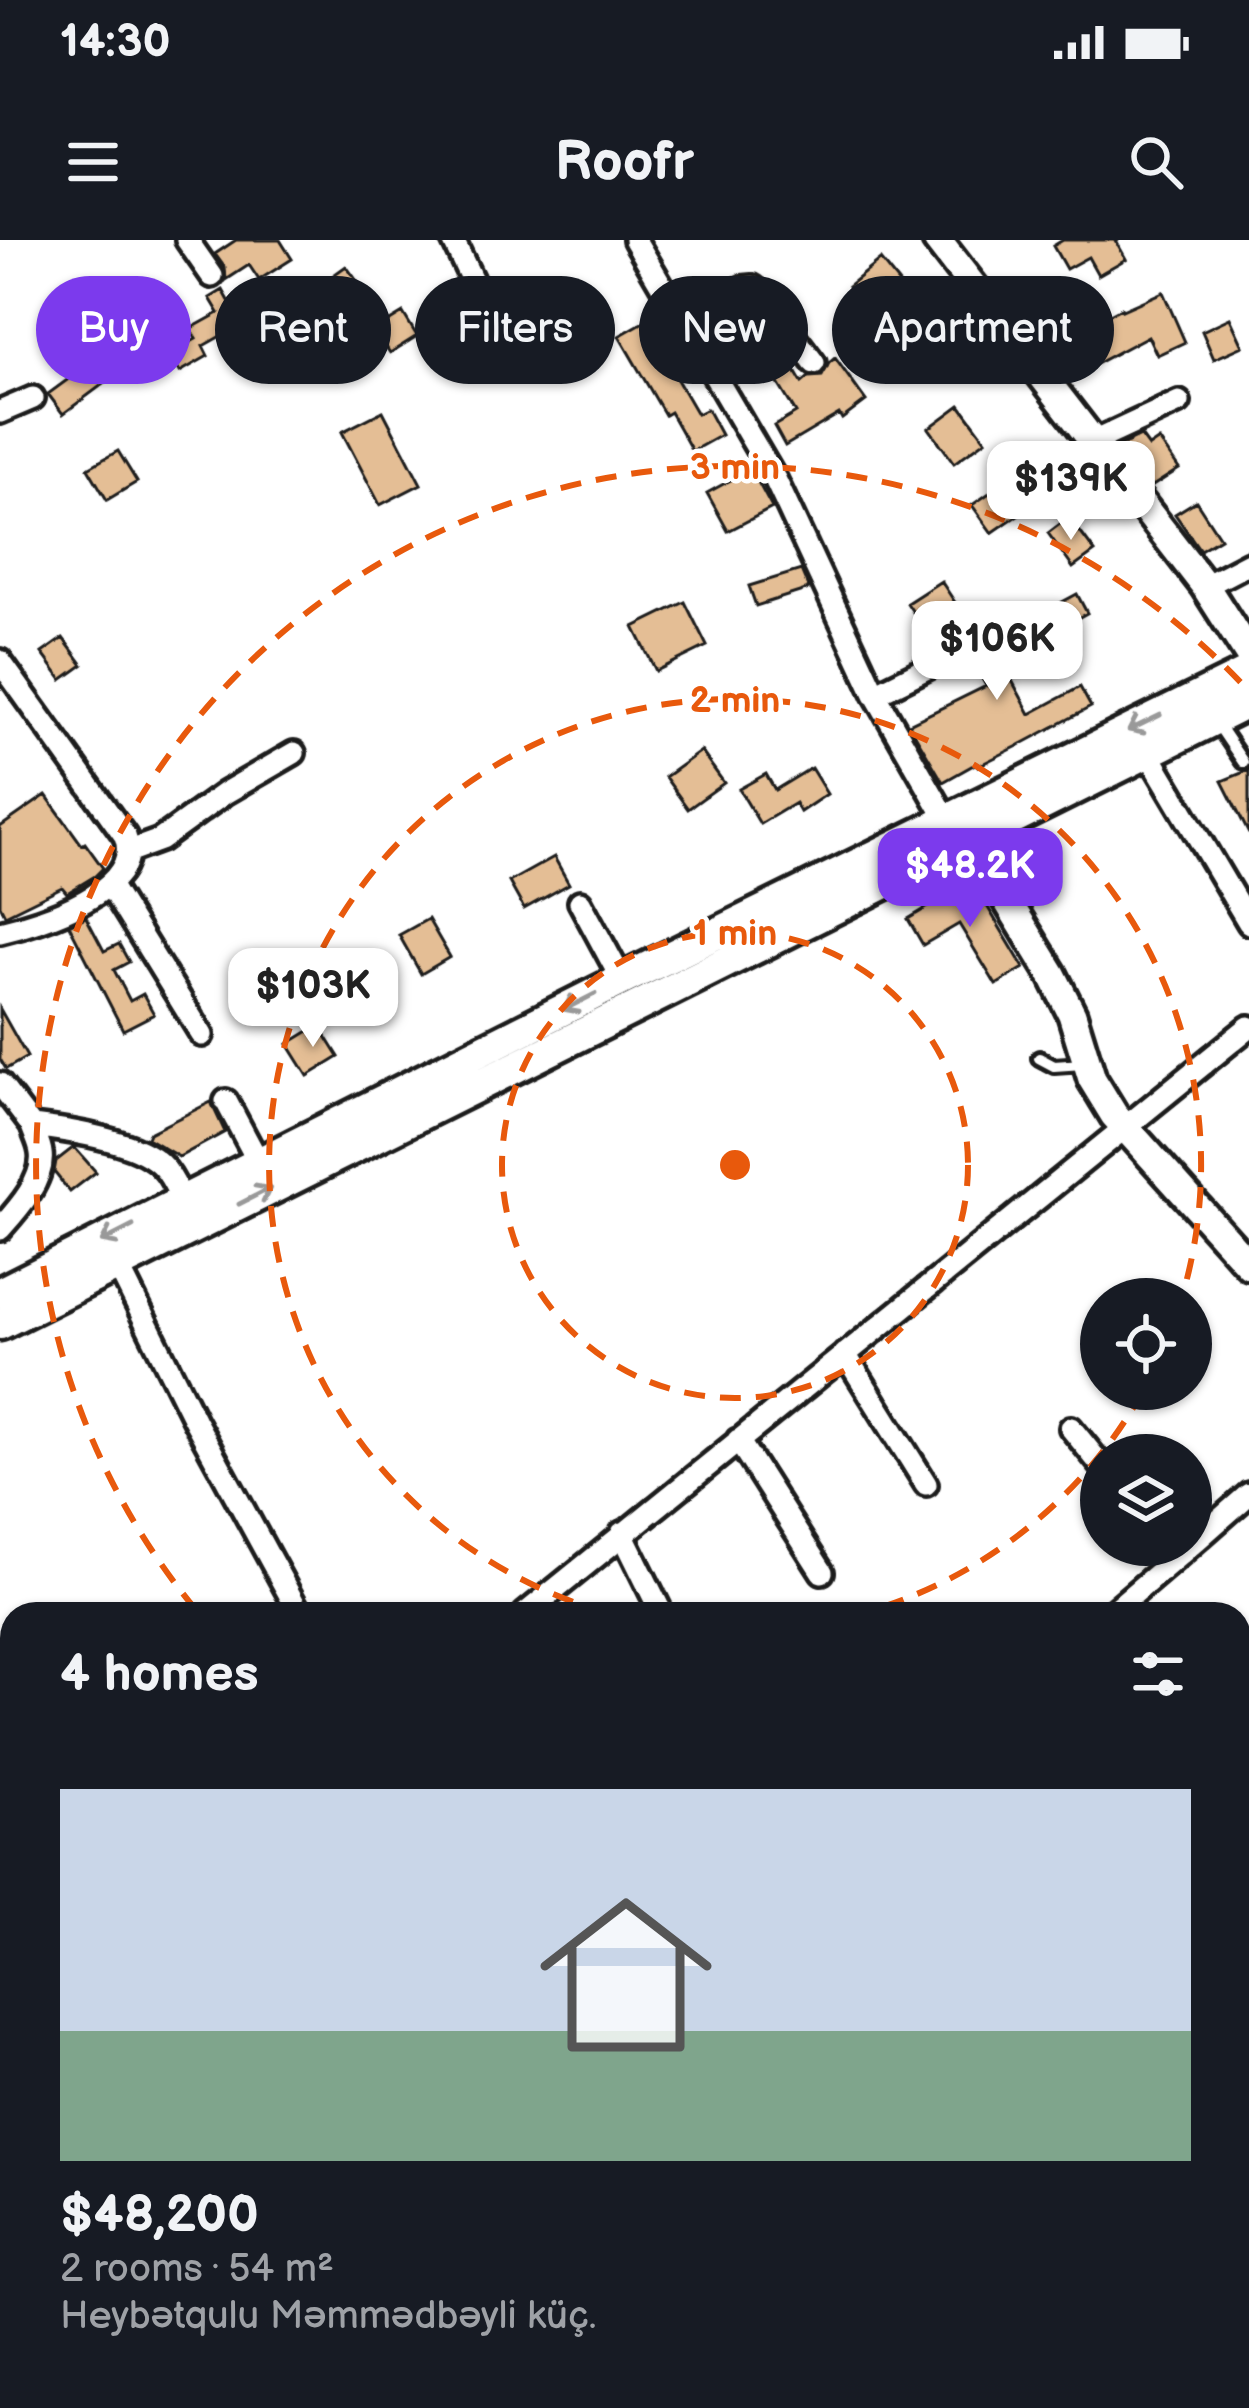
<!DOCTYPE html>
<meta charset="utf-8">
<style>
body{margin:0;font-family:"Balsamiq Sans",sans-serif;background:#242831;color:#f1f3f6;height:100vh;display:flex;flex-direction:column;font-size:45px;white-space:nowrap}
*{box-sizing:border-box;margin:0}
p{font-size:39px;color:#9ea1a6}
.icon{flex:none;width:66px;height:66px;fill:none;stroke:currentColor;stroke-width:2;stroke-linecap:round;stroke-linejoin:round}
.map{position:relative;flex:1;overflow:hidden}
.drawer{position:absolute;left:0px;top:1362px;width:1251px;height:807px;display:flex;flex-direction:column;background:#171b24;border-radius:36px 36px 0 0;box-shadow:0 3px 9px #0004}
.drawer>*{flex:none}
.top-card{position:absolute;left:36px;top:36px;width:1179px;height:108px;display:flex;gap:24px}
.fabs{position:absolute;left:1080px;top:1038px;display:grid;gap:24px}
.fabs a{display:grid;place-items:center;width:132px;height:132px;border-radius:50%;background:#171b24;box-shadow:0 3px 9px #0004;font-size:60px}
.price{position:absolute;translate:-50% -102px;padding:0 27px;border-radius:24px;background:#fff;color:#222;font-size:39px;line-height:78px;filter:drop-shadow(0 3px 6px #0008)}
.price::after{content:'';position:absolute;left:50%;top:72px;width:36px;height:27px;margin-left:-18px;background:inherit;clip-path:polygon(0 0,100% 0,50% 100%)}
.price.selected{background:#7c3aed;color:#fff}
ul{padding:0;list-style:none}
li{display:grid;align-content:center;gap:24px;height:636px;padding:0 60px}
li+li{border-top:3px solid #363941}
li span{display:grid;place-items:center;height:372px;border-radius:0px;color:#555}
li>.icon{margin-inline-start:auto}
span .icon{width:216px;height:216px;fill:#fffc;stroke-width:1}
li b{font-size:51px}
h2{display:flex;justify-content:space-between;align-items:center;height:144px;padding:0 60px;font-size:51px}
.chip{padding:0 42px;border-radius:54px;background:#171b24;box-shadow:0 3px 9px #0004;font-size:42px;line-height:108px}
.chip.selected{background:#7c3aed;color:#fff}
.status{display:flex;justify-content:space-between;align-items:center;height:84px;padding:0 60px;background:#171b24;direction:ltr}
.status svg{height:33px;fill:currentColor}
header{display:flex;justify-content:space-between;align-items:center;height:156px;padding:0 60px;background:#171b24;font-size:54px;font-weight:700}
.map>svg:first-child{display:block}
</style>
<div class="status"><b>14:30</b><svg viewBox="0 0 49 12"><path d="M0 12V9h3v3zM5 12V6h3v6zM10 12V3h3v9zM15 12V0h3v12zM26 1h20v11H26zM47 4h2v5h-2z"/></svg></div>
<header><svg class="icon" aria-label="menu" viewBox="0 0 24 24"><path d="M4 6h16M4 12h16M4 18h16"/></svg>Roofr<svg class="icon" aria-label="search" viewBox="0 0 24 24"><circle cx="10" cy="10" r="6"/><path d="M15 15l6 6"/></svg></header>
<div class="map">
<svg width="1249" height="2168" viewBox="0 0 1249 2168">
<rect width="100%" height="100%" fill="#fff"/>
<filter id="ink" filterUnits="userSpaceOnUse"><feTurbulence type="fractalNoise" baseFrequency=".00833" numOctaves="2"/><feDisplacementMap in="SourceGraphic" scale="24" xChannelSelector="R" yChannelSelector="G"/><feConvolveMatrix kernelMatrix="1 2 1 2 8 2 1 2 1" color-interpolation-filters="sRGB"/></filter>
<g filter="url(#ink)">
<path fill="#f7ecdf" d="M12,1863V2157H459L462,2168H0V1872Z"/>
<path fill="#e4be95" stroke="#1c1c1c" stroke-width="3" d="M236,0H280L292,19L259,40L249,25L226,40L225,28L215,14Z
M1063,0H1119L1116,1L1126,19L1098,35L1088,17L1066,29L1053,6Z
M880,20L917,66L884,92L848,46Z
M346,26L367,55L334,78L314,49Z
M223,50L242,84L203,106L208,116L180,132L170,114L196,99L190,89L219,73L210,58Z
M1163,52L1185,102L1157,115L1148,96L1079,133L1061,100L1121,68L1122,70Z
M740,66L760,99L727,120L707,87Z
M403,73L417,96L390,113L375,90Z
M656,75L685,124L672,131L697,174L707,169L721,195L692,211L670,172L665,175L619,96Z
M1230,78L1243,106L1214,119L1202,91Z
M134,91L149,110L63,174L48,154Z
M786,116L802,143L809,137L822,136L829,123L835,118L866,161L842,179L839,174L785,206L774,186L796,173L768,127Z
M960,165L986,200L954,223L929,188Z
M383,171L421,244L380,265L342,192Z
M1141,196L1149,207L1159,200L1179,229L1151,247L1120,206Z
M118,211L137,242L107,260L88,228Z
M751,229L772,268L728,291L707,253Z
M998,247L1018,275L992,293L972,265Z
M1196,261L1220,298L1200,310L1175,274Z
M1069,277L1095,312L1073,328L1048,293Z
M801,330L809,349L756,366L749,346Z
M941,341L958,367L924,389L907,363Z
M1077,354L1087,373L1001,420L1030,474L1080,447L1091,467L1016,507L978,526L977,523L943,542L909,484L986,446L968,413Z
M685,362L707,406L656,431L634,387Z
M63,398L83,425L62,440L42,413Z
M701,511L724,543L688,569L665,537Z
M811,528L827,554L800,572L795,563L760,584L739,549L766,534L775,550Z
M1249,530V594L1222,541Z
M46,555L82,605L85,603L103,628L95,636L67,653L62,647L5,675L0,665V587Z
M554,617L569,644L524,669L509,642Z
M972,641L1024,728L996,745L959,684L923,705L908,679Z
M86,677L104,711L119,704L129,722L114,730L130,761L143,754L154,774L123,790L69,685Z
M428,679L450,717L421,734L399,695Z
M0,769L27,817L6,829L0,819Z
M319,785L339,817L308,836L288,804Z
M211,862L225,892L179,917L147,898L149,893Z
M74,907L96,932L70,952L54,932L56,921Z"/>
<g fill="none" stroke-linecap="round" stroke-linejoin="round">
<g stroke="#1c1c1c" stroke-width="20">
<path id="lane" d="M1216,482L1243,522
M1039,818L1054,826L1083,824"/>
</g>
<g stroke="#1c1c1c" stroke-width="30">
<path id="street" d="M187,0L212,36
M453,0L479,55
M635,0L775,239L875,454L947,580
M682,80L742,48L753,47L762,54L814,123
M0,172L33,158
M1093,202L1179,162
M1205,346L1249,323
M0,421L125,596C145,650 40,683 0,692
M875,454L929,427
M1147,511L1249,683
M130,611L160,600L225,553L294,513
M110,646L202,795
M580,662L622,740
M0,844L32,886C66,890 140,900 163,927C172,936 177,950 183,961
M226,861L259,923
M0,989C16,971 45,940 41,913C40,904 35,895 32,886
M117,1024L195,1181L300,1374
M845,1114L926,1244
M1071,1188L1101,1225
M738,1200L822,1332
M622,1293L662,1374
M1191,1305L1249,1254
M525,1374L1249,787
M1110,1374L1191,1305
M0,1675L12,1690
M0,1816L12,1806
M1239,2054L1249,2050
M622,2157L641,2168
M1239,2157L1244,2168
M748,2168L761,2157
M1153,2168L1159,2157"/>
</g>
<g stroke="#1c1c1c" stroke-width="36">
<path id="secondary" d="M937,0L1205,346L1249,415
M965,602L992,636L1052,734L1072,774L1092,839L1114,875L1249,1025"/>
</g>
<g stroke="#1c1c1c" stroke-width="39">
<path id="primary" d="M0,1053L622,740L1249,432
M0,1084L1249,462"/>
</g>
<use href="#lane" stroke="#fff" stroke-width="10"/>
<use href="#street" stroke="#fff" stroke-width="21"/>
<use href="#secondary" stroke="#fff" stroke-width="27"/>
<use href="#primary" stroke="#fff" stroke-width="30"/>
</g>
<defs><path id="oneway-shaft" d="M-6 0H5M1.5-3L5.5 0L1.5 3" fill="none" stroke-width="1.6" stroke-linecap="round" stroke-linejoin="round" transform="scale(3)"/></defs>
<g stroke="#999">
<use href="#oneway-shaft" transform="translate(1144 483) rotate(154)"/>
<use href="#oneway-shaft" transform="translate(579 762) rotate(153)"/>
<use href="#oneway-shaft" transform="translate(255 956) rotate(-27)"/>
<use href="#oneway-shaft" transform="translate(117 994) rotate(153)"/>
</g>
</g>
<g fill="none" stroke="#e8590c" stroke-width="6" stroke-dasharray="21 15">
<circle cx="735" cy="925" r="233"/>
<path d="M1143 1151A466 466 0 0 1 863 1373M607 1373A466 466 0 1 1 1182 1057"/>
<path d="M196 1370A699 699 0 0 1 1246 448"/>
</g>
<circle cx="735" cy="925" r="18" fill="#e8590c" stroke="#fff" stroke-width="6"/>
<g font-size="36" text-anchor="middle" font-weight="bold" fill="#e8590c" stroke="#fff" stroke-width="9" stroke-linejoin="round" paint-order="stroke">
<text x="735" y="239">3 min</text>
<text x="735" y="472">2 min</text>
<text x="735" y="705">1 min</text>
</g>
</svg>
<div class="fabs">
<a><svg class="icon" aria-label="locate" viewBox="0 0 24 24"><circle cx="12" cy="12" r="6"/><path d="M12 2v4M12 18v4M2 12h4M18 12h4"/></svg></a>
<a><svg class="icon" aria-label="layers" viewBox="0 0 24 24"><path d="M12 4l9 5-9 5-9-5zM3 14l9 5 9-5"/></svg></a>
</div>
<b class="price" style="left:1071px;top:303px">$139K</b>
<b class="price" style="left:997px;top:463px">$106K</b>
<b class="price selected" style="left:970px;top:690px">$48.2K</b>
<b class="price" style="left:313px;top:810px">$103K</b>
<div class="top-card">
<a class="chip selected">Buy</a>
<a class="chip">Rent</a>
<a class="chip">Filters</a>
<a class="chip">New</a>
<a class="chip">Apartment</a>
</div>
<section class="drawer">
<h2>4 homes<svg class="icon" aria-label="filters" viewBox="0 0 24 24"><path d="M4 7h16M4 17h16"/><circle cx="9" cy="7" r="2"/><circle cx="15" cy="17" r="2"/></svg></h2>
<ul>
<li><span style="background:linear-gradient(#c9d6e8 65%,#7fa58c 0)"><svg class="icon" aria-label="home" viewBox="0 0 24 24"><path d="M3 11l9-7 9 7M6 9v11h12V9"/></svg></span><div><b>$48,200</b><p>2 rooms · 54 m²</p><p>Heybətqulu Məmmədbəyli küç.</p></div></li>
</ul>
</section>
</div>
